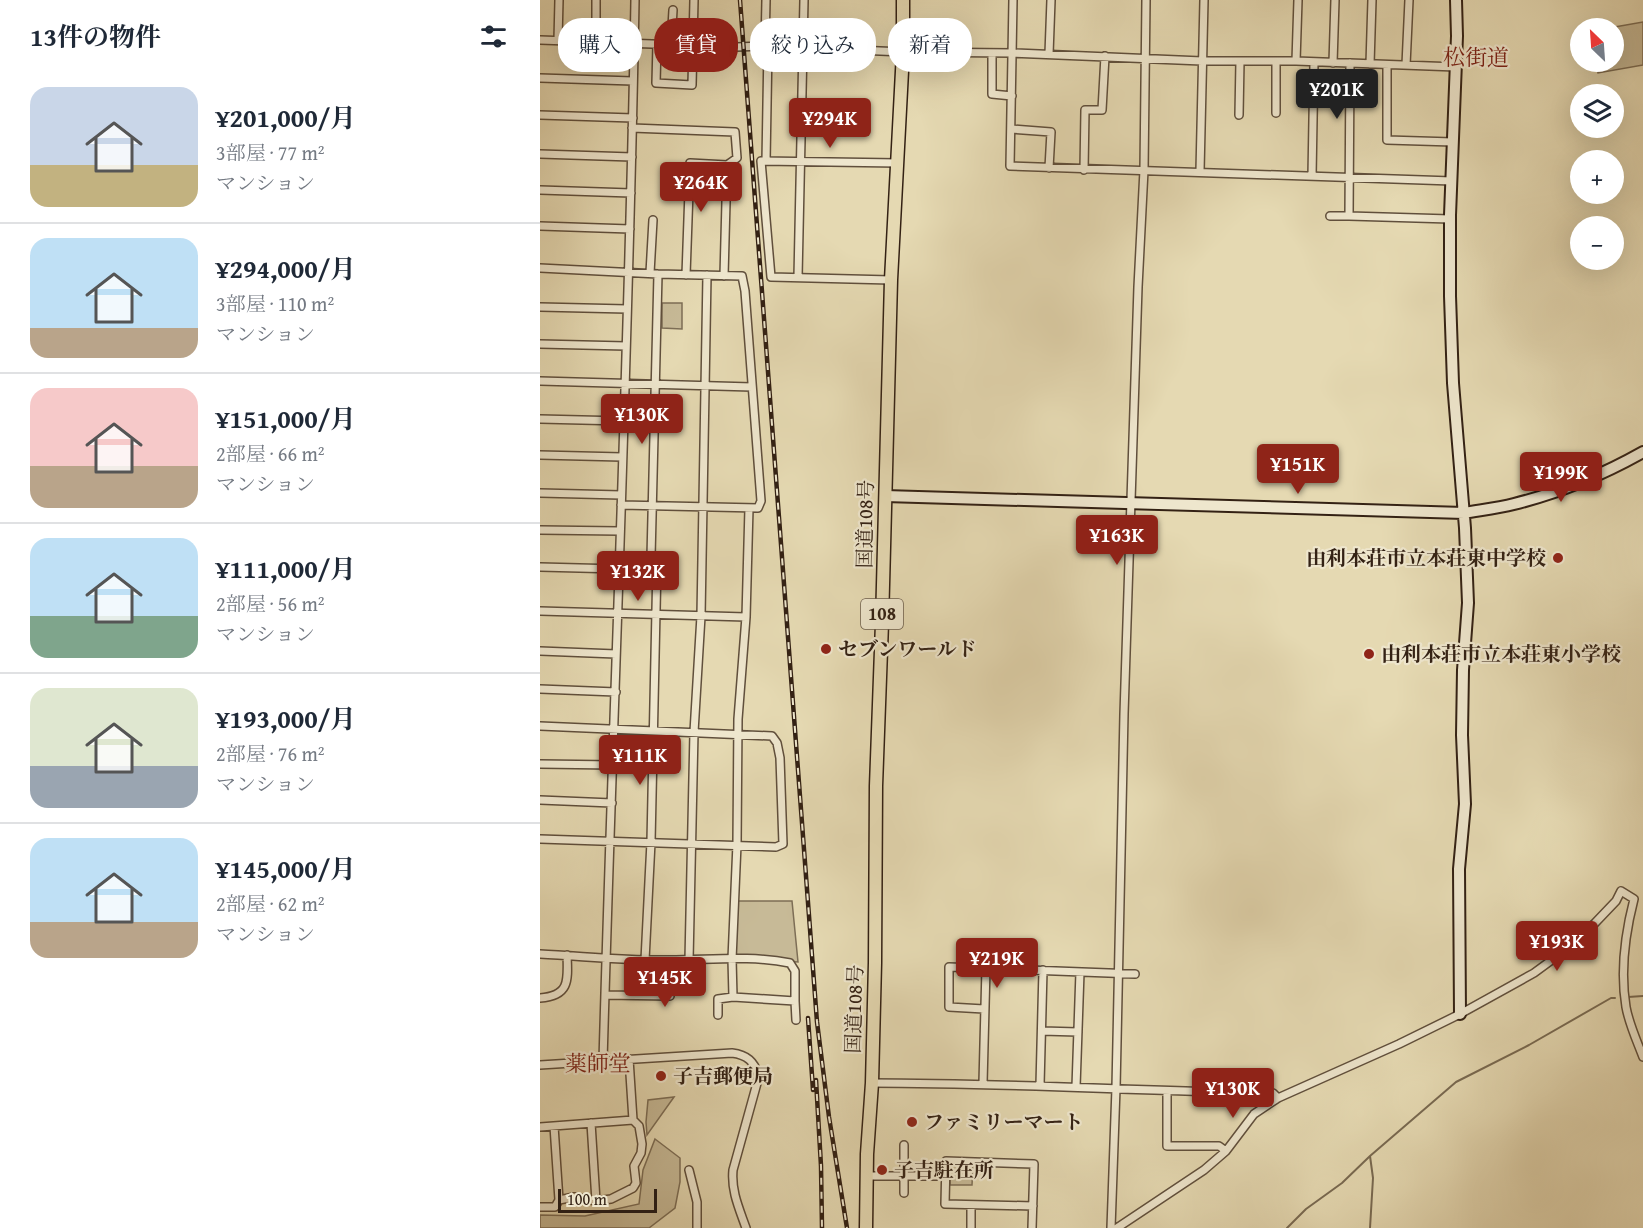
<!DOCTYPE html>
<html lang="ja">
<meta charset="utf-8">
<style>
body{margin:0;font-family:"Gentium Book Plus","Noto Serif JP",serif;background:#f2f2f3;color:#1f2937;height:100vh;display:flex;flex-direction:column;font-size:22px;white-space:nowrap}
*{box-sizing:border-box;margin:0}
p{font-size:20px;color:#747a83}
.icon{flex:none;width:33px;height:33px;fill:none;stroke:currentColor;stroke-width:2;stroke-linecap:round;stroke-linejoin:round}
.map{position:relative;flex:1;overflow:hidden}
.sheet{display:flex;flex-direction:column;background:#fff;width:540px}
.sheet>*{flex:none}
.top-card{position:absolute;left:18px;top:18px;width:570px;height:54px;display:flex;gap:12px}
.needle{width:39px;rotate:335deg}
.fabs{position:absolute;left:1030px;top:18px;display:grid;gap:12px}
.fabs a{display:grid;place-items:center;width:54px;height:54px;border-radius:50%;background:#fff;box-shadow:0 6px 24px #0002;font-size:30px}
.scale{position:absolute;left:18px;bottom:15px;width:99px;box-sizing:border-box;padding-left:6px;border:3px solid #332114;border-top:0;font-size:16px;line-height:21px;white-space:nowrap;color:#332114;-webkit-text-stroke:4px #eee6cd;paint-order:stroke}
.price{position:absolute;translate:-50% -51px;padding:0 14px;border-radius:6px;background:#8f2418;color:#fff;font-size:20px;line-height:39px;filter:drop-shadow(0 2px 3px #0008)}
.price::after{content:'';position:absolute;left:50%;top:36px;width:18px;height:14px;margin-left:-9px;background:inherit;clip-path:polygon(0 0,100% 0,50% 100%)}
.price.active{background:#222;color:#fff}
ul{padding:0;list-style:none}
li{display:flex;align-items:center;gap:18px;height:150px;padding:0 30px}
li+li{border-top:2px solid #e0e1e3}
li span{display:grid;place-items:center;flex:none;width:168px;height:120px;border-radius:18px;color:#555}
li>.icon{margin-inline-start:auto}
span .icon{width:72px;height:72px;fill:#fffc;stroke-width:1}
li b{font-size:26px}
h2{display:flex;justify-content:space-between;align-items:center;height:72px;padding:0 30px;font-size:26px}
.tag{padding:0 21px;border-radius:24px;background:#fff;box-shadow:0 6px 24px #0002;font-size:21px;line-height:54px}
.tag.active{background:#8f2418;color:#fff}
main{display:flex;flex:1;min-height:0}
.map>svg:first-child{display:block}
</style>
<main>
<section class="sheet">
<h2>13件の物件<svg class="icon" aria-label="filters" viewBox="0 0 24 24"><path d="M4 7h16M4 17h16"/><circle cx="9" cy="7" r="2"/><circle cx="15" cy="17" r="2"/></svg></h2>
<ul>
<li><span style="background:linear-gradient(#c9d6e8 65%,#c2b280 0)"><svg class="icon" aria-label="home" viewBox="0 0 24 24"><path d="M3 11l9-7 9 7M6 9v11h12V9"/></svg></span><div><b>¥201,000/月</b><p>3部屋 · 77 m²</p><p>マンション</p></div></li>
<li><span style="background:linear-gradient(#bfe0f5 75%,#b9a48a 0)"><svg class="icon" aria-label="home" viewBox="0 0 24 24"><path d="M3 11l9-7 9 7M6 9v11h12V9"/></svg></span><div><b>¥294,000/月</b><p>3部屋 · 110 m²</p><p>マンション</p></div></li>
<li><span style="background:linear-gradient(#f6c9c9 65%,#b9a48a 0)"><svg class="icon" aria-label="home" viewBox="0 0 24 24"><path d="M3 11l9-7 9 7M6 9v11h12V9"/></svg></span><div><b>¥151,000/月</b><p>2部屋 · 66 m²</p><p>マンション</p></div></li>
<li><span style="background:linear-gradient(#bfe0f5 65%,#7fa58c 0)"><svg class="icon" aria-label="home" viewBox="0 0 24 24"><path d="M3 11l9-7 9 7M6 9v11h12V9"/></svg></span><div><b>¥111,000/月</b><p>2部屋 · 56 m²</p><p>マンション</p></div></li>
<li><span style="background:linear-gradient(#dfe7d0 65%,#9aa5b1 0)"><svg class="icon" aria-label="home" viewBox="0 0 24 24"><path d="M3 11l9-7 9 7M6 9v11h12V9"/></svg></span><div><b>¥193,000/月</b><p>2部屋 · 76 m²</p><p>マンション</p></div></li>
<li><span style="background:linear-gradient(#bfe0f5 70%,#b9a48a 0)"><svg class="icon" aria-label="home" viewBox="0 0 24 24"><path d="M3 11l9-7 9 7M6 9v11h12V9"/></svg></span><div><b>¥145,000/月</b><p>2部屋 · 62 m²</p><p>マンション</p></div></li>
</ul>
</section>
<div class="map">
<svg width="1103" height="1228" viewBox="0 0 1103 1228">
<rect width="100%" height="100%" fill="#e5d9b2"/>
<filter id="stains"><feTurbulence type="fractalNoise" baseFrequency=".00333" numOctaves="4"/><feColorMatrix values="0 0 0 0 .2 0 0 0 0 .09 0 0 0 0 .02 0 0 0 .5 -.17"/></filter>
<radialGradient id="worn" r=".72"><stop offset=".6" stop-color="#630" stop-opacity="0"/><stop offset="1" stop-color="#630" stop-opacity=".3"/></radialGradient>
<path fill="#c7ba97" stroke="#7d6e56" stroke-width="1.5" d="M1103,22V65L1058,73L1056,62H1074V28H1069Z
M122,303H142V329L122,328Z
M195,901H252L258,962L194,958Z
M134,1097L107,1135L106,1122L108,1100Z
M115,1139L140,1158V1182L135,1208L109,1228H0V1215L45,1216L99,1204L103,1170Z
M416,1165H433L432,1185H410V1167Z"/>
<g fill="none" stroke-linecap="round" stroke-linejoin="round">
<path stroke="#796a52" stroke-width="2" d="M1088,997L1103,996
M830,1156L833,1178L830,1228
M747,1228L766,1209L802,1183L830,1156L916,1082L989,1045L1071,998H1075"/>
<g stroke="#604f3c" stroke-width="10">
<path id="street" d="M473,0L470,166L912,181
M0,40L196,47L225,46L363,52L473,53L662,61H756L916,67
M18,40L19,0
M56,41V0
M117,44L116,83L152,85L154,0
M131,44L133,10
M225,46L226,0
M452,54V94L472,96
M509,54L511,0
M756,61L758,0
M736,62V113
M793,63L795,0
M810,63L809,216L910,219
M830,64L832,0
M847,65V140L913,142
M866,65L869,0
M0,78L93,81
M0,115L93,118
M699,115L700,61
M92,128L195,132L197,158L187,165L184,276
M471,129L511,132L509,168
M0,154L92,157
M226,161L228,47
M544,170L545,110H562L565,56
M660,171L664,0
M772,176L774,63
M0,190L91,193
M790,216H809
M0,226L90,229
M0,268L118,274L202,276L205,291L221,501L218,508L81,505
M110,273L113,220
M146,275L150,163L187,165
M258,277L264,0
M351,280L231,277L221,161L358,163
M0,307L87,309
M0,344L86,346
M0,381L212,387
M0,419L83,421
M0,455L82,457
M0,493L81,495
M0,530L79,531
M0,567L79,569
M0,611L206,617
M0,651L76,654
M0,689L76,692
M0,726L232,736L237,743L240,758L243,844L236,847L0,839
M0,764L74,765
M0,800L72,803
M0,954C43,956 86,961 130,960C169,960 211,955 250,963L255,971V1001L193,997L192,959L197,844L198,719L206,617L209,508
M105,960L111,842L117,564L111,557L118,274
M149,960L154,732L161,616L167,275
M65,995L130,996V960
M0,998C30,996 28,980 27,955
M255,1001L256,1020
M444,1009L409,1007V967L595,974
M178,1015V999L193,997
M502,1031L538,1032
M63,1061C73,708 89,354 95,0
M0,1065L192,1053C207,1055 214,1061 219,1076L193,1170C191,1191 199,1208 206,1228
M332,1083C465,1083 599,1091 733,1093L738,1098
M443,1083L446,968
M500,1085L503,970
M536,1087L540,972
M627,1091V1146H679L686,1151
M51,1123L56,1201
M0,1127L93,1120L89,1059
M149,1170L157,1202V1228
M326,1176H405
M364,1193V1145
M19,1200L34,1197L56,1201L71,1199L93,1188L96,1183L94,1166L101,1153L102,1144L99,1126L93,1120
M0,1207H15L19,1200L14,1126
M431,1228V1206
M492,1228L494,1164L406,1161L405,1204L493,1206
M571,1228L576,1088L584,714L598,287L604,170L606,0
M577,1228L664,1170L686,1151L714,1114L738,1098L859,1044L920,1014L994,973L1024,951L1055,923L1076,901L1081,891L1094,899C1085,934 1080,971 1086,1007C1089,1024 1097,1041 1103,1057"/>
</g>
<g stroke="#332114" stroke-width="14">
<path id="secondary" d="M916,0L917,36L910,215V296L913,383L925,528L928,603L923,670L922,735L925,804L919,869L920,1014
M345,496L924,513C941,510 958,508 974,504C1018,493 1064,474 1103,452"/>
</g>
<g stroke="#332114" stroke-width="15">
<path id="highway" d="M326,1228L327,1154L332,1083L335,963L336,786L342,623L351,280L363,52V0"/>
</g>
<use href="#street" stroke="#eee6cd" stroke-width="7"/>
<use href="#secondary" stroke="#eee6cd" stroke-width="10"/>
<use href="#highway" stroke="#e5d9b2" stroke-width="12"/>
<g stroke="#332114" stroke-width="4.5">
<path id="rail" d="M200,0L277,1022L289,1117L307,1228
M268,1018L273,1090
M276,1080L281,1166L282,1228"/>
</g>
<use href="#rail" stroke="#eee6cd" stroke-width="2" stroke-dasharray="7" stroke-linecap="butt"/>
</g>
<g fill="#8f2418" stroke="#eee6cd" stroke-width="2">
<circle cx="1018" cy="558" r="6"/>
<circle cx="286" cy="649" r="6"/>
<circle cx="829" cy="654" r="6"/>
<circle cx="121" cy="1076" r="6"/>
<circle cx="372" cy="1122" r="6"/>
<circle cx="342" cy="1170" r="6"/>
</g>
<g text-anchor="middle" stroke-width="4.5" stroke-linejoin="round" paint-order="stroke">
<rect fill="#eee6cd" stroke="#6b5c4c" stroke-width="1.5" x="321" y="599" width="42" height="30" rx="4.5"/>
<g font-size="18" font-weight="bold" fill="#332114">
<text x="342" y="620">108</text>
</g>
<g font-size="20" fill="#332114" stroke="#eee6cd">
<text transform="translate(325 524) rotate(-89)" y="7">国道108号</text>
<text transform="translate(314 1009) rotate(-88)" y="7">国道108号</text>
</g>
<g font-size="20" font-weight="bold" fill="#332114" stroke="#eee6cd" text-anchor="start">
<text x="1006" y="565" text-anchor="end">由利本荘市立本荘東中学校</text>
<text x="298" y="656">セブンワールド</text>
<text x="841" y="661">由利本荘市立本荘東小学校</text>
<text x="133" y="1083">子吉郵便局</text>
<text x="384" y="1129">ファミリーマート</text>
<text x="354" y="1177">子吉駐在所</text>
</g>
<g font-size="22" fill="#7a1f14" stroke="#eee6cd">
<text x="936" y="65">松街道</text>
<text x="58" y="1071">薬師堂</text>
</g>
</g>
<rect width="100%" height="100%" filter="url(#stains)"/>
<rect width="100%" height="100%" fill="url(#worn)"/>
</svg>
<div class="fabs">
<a><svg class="needle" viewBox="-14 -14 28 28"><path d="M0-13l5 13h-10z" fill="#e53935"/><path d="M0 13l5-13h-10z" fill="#747a83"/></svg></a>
<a><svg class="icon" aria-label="layers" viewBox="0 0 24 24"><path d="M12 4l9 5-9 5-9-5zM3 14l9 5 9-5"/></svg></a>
<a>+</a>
<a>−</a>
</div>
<div class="scale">100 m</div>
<b class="price active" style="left:797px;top:120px">¥201K</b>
<b class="price" style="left:290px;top:149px">¥294K</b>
<b class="price" style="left:161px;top:213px">¥264K</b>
<b class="price" style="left:102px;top:445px">¥130K</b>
<b class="price" style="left:758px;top:495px">¥151K</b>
<b class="price" style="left:1021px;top:503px">¥199K</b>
<b class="price" style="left:577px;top:566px">¥163K</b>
<b class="price" style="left:98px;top:602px">¥132K</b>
<b class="price" style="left:100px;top:786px">¥111K</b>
<b class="price" style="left:1017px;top:972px">¥193K</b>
<b class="price" style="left:457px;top:989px">¥219K</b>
<b class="price" style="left:125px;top:1008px">¥145K</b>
<b class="price" style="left:693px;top:1119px">¥130K</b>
<div class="top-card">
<a class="tag">購入</a>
<a class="tag active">賃貸</a>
<a class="tag">絞り込み</a>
<a class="tag">新着</a>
</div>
</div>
</main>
